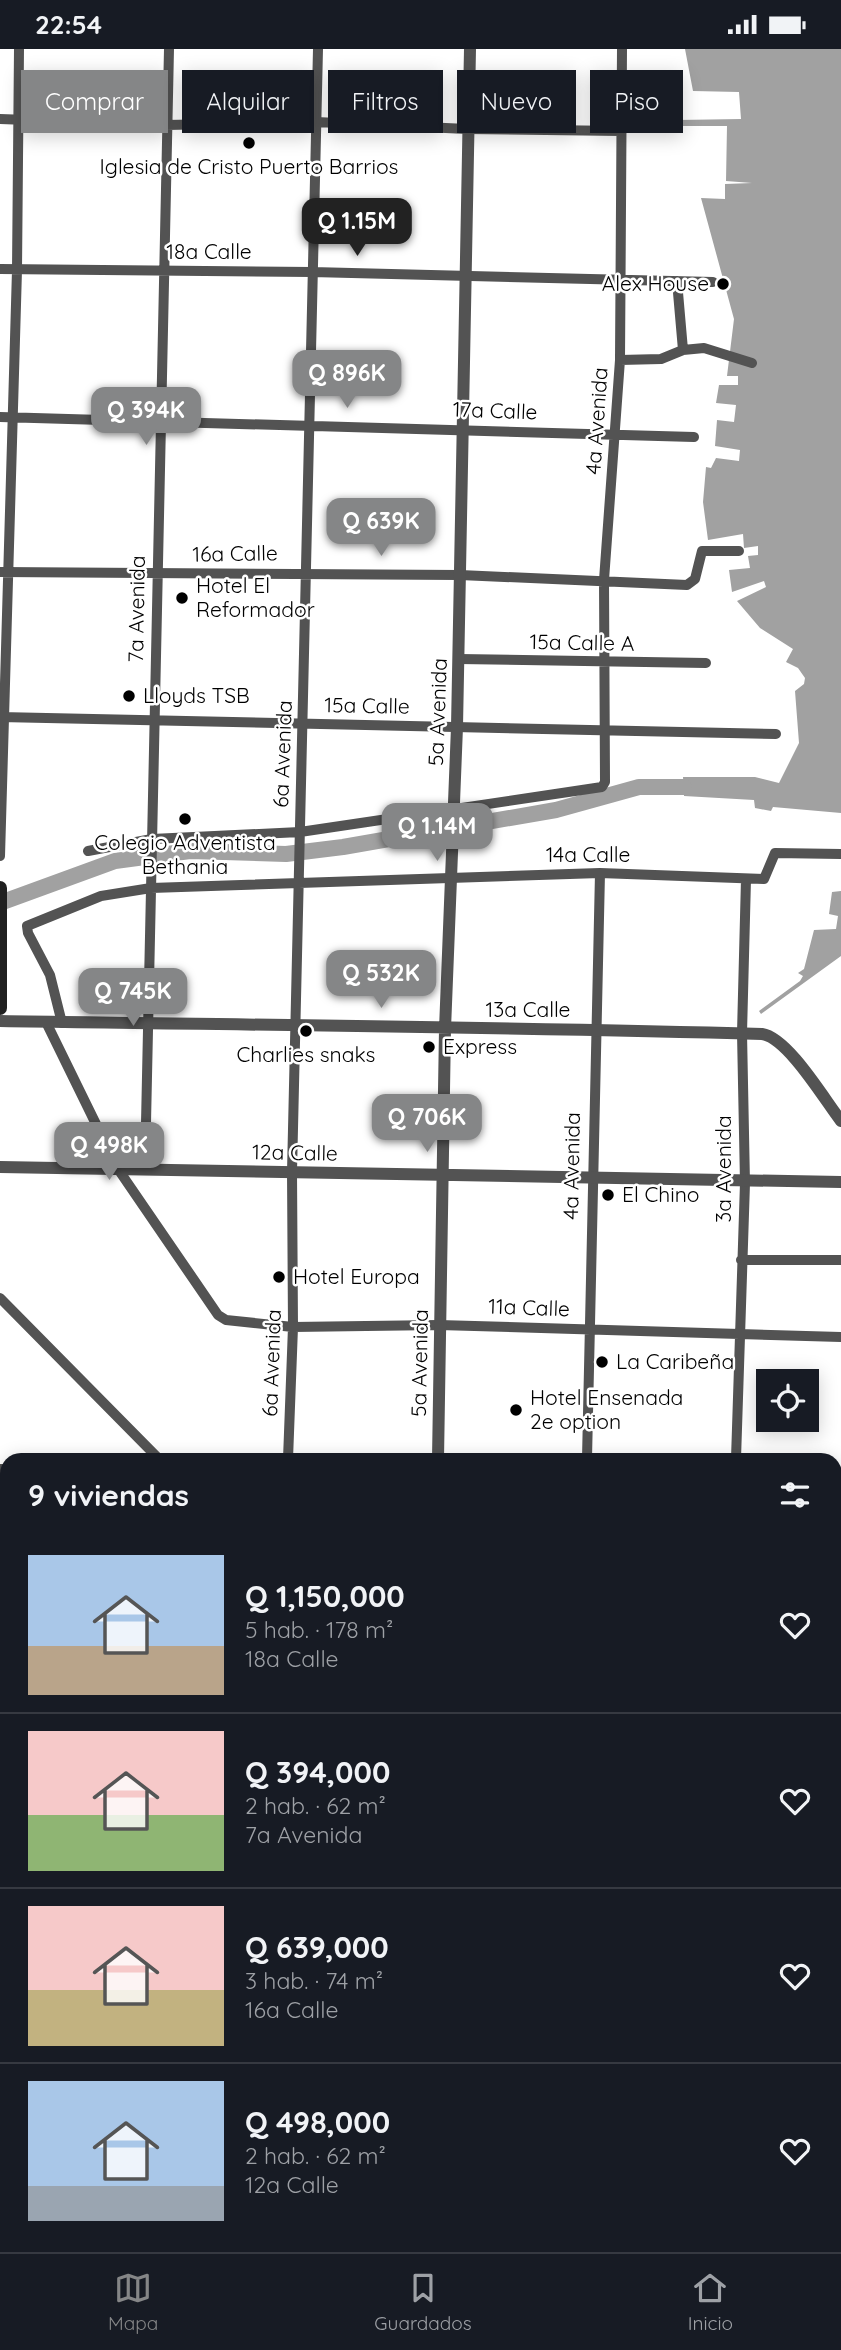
<!DOCTYPE html>
<html lang="es">
<meta charset="utf-8">
<style>
body{margin:0;font-family:Quicksand,sans-serif;background:#20242c;color:#f1f3f6;height:100vh;display:flex;flex-direction:column;font-size:26px;white-space:nowrap}
*{box-sizing:border-box;margin:0}
p{font-size:23px;color:#9ea1a6}
.icon{flex:none;width:38px;height:38px;fill:none;stroke:currentColor;stroke-width:2;stroke-linecap:round;stroke-linejoin:round}
.map{position:relative;flex:1;overflow:hidden}
.side{position:absolute;left:0px;top:1404px;width:842px;height:800px;display:flex;flex-direction:column;background:#171b24;border-radius:21px 21px 0 0;box-shadow:0 4px 18px #0003}
.side>*{flex:none}
.hud{position:absolute;left:21px;top:21px;width:800px;height:63px;display:flex;gap:14px}
.buttons{position:absolute;left:756px;top:1320px;display:grid;gap:14px}
.buttons a{display:grid;place-items:center;width:63px;height:63px;border-radius:0px;background:#171b24;box-shadow:0 4px 18px #0003;font-size:35px}
.price{position:absolute;translate:-50% -60px;padding:0 16px;border-radius:14px;background:#858687;color:#fff;font-size:23px;line-height:46px;filter:drop-shadow(0 2px 4px #0008)}
.price::after{content:'';position:absolute;left:50%;top:42px;width:21px;height:16px;margin-left:-10px;background:inherit;clip-path:polygon(0 0,100% 0,50% 100%)}
.price.selected{background:#222;color:#fff}
ul{padding:0;list-style:none}
li{display:flex;align-items:center;gap:21px;height:175px;padding:0 28px}
li+li{border-top:2px solid #363941}
li span{display:grid;place-items:center;flex:none;width:196px;height:140px;border-radius:0px;color:#555}
li>.icon{margin-inline-start:auto}
span .icon{width:84px;height:84px;fill:#fffc;stroke-width:1}
li b{font-size:30px}
h2{display:flex;justify-content:space-between;align-items:center;height:84px;padding:0 28px;font-size:30px}
.pill{padding:0 24px;border-radius:0px;background:#171b24;box-shadow:0 4px 18px #0003;font-size:24px;line-height:63px}
.pill.selected{background:#858687;color:#fff}
.status{display:flex;justify-content:space-between;align-items:center;height:49px;padding:0 35px;background:#171b24;direction:ltr}
.status svg{height:19px;fill:currentColor}
.tabs{display:flex;justify-content:space-around;align-items:center;height:98px;border-top:2px solid #363941;background:#171b24;font-size:19px;color:#9ea1a6}
.tabs a{display:grid;justify-items:center;gap:4px}
.tabs .selected{color:#858687}
.map>svg:first-child{display:block}
</style>
<div class="status"><b>22:54</b><svg viewBox="0 0 49 12"><path d="M0 12V9h3v3zM5 12V6h3v6zM10 12V3h3v9zM15 12V0h3v12zM26 1h20v11H26zM47 4h2v5h-2z"/></svg></div>
<div class="map">
<svg width="841" height="2203" viewBox="0 0 841 2203">
<rect width="100%" height="100%" fill="#fff"/>
<path fill="#a1a1a1" d="M685,0H841V764L773,758L771,762L755,759L754,751L684,747L683,728H755L779,734L799,694L795,642L804,635L805,629L798,619L786,613L793,600L760,579L737,552L766,538L764,532L732,543L729,521L750,519L748,507L758,506V497L744,499L743,485L708,491L703,453L706,418L711,419L716,409L739,412L740,401L715,397L717,371L734,373L736,356L716,354L719,336H738V327H727L734,270L701,149L725,150V135L752,134L726,132L727,77H678L677,71L741,70L739,43L693,42Z
M841,842V907L761,965L759,962L800,932L803,927L798,924L804,920L814,881L836,880L838,867L829,865L832,843Z
M841,2114V2203H732L741,2196H835V2120Z"/>
<g fill="none" stroke-linecap="round" stroke-linejoin="round">
<path stroke="#a1a1a1" stroke-width="16" d="M0,854L115,812L190,802L286,805L343,798L556,761L639,738H684"/>
<path stroke="#535353" stroke-width="10" d="M0,70L166,76L316,73L467,80L621,82
M0,220L312,223L713,233
M677,232L683,301
M620,311L661,310L683,301L704,299L752,314
M0,368L694,388
M0,523L460,526L687,536L695,530L702,502H739
M459,610L706,614
M0,668L776,685
M88,802L152,790L300,783L602,738L605,733L604,531L620,311L622,0
M0,807L17,221L19,0
M46,973L118,1120L218,1266L226,1271L293,1278L439,1276L841,1288
M62,974L50,926L28,884L27,877L101,847L151,839L600,824L764,830L775,804L841,805
M145,1121L169,0
M741,1211H841
M0,1249L159,1410
M288,1410L293,1278L292,1123L318,0
M587,1410L600,824
M736,1410L745,1134L742,984L746,830
M0,1420H7
M835,1432H841
M0,1725H7
M0,2025H7
M835,2036H841
M0,2172H7
M124,2196V2203
M578,2196V2203
M275,2203L276,2196
M426,2203V2196"/>
<path stroke="#535353" stroke-width="12" d="M0,972C254,976 508,978 762,985C788,989 824,1050 841,1072
M0,1118L841,1133
M438,1410L445,980L457,678L470,0
M0,1566L7,1567
M835,1587H841
M0,1874L7,1875
M835,1893H841"/>
<path stroke="#202020" stroke-width="14" d="M0,839V959"/>
</g>
<g fill="#000" stroke="#fff" stroke-width="2.5">
<circle cx="249" cy="94" r="7"/>
<circle cx="723" cy="235" r="7"/>
<circle cx="182" cy="549" r="7"/>
<circle cx="129" cy="647" r="7"/>
<circle cx="185" cy="770" r="7"/>
<circle cx="306" cy="982" r="7"/>
<circle cx="429" cy="998" r="7"/>
<circle cx="608" cy="1146" r="7"/>
<circle cx="279" cy="1228" r="7"/>
<circle cx="602" cy="1313" r="7"/>
<circle cx="516" cy="1361" r="7"/>
</g>
<g text-anchor="middle" stroke-width="5" stroke-linejoin="round" paint-order="stroke">
<g font-size="21" fill="#000" stroke="#fff" text-anchor="start">
<text x="249" y="125" text-anchor="middle">Iglesia de Cristo Puerto Barrios</text>
<text x="709" y="242" text-anchor="end">Alex House</text>
<text x="196" y="544">Hotel El<tspan x="196" dy="24">Reformador</tspan></text>
<text x="143" y="654">Lloyds TSB</text>
<text x="185" y="801" text-anchor="middle">Colegio Adventista<tspan x="185" dy="24">Bethania</tspan></text>
<text x="443" y="1005">Express</text>
<text x="306" y="1013" text-anchor="middle">Charlies snaks</text>
<text x="622" y="1153">El Chino</text>
<text x="293" y="1235">Hotel Europa</text>
<text x="616" y="1320">La Caribeña</text>
<text x="530" y="1356">Hotel Ensenada<tspan x="530" dy="24">2e option</tspan></text>
</g>
<g font-size="21" fill="#000" stroke="#fff">
<text x="209" y="210">18a Calle</text>
<text transform="translate(495 362) rotate(2)" y="7">17a Calle</text>
<text transform="translate(597 372) rotate(-86)" y="7">4a Avenida</text>
<text transform="translate(235 505) rotate(-1)" y="7">16a Calle</text>
<text transform="translate(137 560) rotate(-89)" y="7">7a Avenida</text>
<text transform="translate(582 594) rotate(1)" y="7">15a Calle A</text>
<text transform="translate(367 657) rotate(1)" y="7">15a Calle</text>
<text transform="translate(438 663) rotate(-88)" y="7">5a Avenida</text>
<text transform="translate(283 705) rotate(-88)" y="7">6a Avenida</text>
<text x="588" y="813">14a Calle</text>
<text x="528" y="968">13a Calle</text>
<text transform="translate(295 1104) rotate(1)" y="7">12a Calle</text>
<text transform="translate(572 1117) rotate(-89)" y="7">4a Avenida</text>
<text transform="translate(724 1120) rotate(-90)" y="7">3a Avenida</text>
<text transform="translate(529 1259) rotate(2)" y="7">11a Calle</text>
<text transform="translate(272 1314) rotate(-88)" y="7">6a Avenida</text>
<text transform="translate(420 1314) rotate(-89)" y="7">5a Avenida</text>
</g>
</g>
</svg>
<div class="buttons">
<a><svg class="icon" aria-label="locate" viewBox="0 0 24 24"><circle cx="12" cy="12" r="6"/><path d="M12 2v4M12 18v4M2 12h4M18 12h4"/></svg></a>
</div>
<b class="price selected" style="left:357px;top:209px">Q 1.15M</b>
<b class="price" style="left:347px;top:361px">Q 896K</b>
<b class="price" style="left:146px;top:398px">Q 394K</b>
<b class="price" style="left:381px;top:509px">Q 639K</b>
<b class="price" style="left:437px;top:814px">Q 1.14M</b>
<b class="price" style="left:381px;top:961px">Q 532K</b>
<b class="price" style="left:133px;top:979px">Q 745K</b>
<b class="price" style="left:427px;top:1105px">Q 706K</b>
<b class="price" style="left:109px;top:1133px">Q 498K</b>
<div class="hud">
<a class="pill selected">Comprar</a>
<a class="pill">Alquilar</a>
<a class="pill">Filtros</a>
<a class="pill">Nuevo</a>
<a class="pill">Piso</a>
</div>
<section class="side">
<h2>9 viviendas<svg class="icon" aria-label="filters" viewBox="0 0 24 24"><path d="M4 7h16M4 17h16"/><circle cx="9" cy="7" r="2"/><circle cx="15" cy="17" r="2"/></svg></h2>
<ul>
<li><span style="background:linear-gradient(#a9c7e8 65%,#b9a48a 0)"><svg class="icon" aria-label="home" viewBox="0 0 24 24"><path d="M3 11l9-7 9 7M6 9v11h12V9"/></svg></span><div><b>Q 1,150,000</b><p>5 hab. · 178 m²</p><p>18a Calle</p></div><svg class="icon" aria-label="heart" viewBox="0 0 24 24"><path d="M12 20l-8-8c-3-5 5-10 8-4 3-6 11-1 8 4z"/></svg></li>
<li><span style="background:linear-gradient(#f6c9c9 60%,#8fb573 0)"><svg class="icon" aria-label="home" viewBox="0 0 24 24"><path d="M3 11l9-7 9 7M6 9v11h12V9"/></svg></span><div><b>Q 394,000</b><p>2 hab. · 62 m²</p><p>7a Avenida</p></div><svg class="icon" aria-label="heart" viewBox="0 0 24 24"><path d="M12 20l-8-8c-3-5 5-10 8-4 3-6 11-1 8 4z"/></svg></li>
<li><span style="background:linear-gradient(#f6c9c9 60%,#c2b280 0)"><svg class="icon" aria-label="home" viewBox="0 0 24 24"><path d="M3 11l9-7 9 7M6 9v11h12V9"/></svg></span><div><b>Q 639,000</b><p>3 hab. · 74 m²</p><p>16a Calle</p></div><svg class="icon" aria-label="heart" viewBox="0 0 24 24"><path d="M12 20l-8-8c-3-5 5-10 8-4 3-6 11-1 8 4z"/></svg></li>
<li><span style="background:linear-gradient(#a9c7e8 75%,#9aa5b1 0)"><svg class="icon" aria-label="home" viewBox="0 0 24 24"><path d="M3 11l9-7 9 7M6 9v11h12V9"/></svg></span><div><b>Q 498,000</b><p>2 hab. · 62 m²</p><p>12a Calle</p></div><svg class="icon" aria-label="heart" viewBox="0 0 24 24"><path d="M12 20l-8-8c-3-5 5-10 8-4 3-6 11-1 8 4z"/></svg></li>
</ul>
</section>
</div>
<nav class="tabs">
<a class="selected"><svg class="icon" aria-label="map" viewBox="0 0 24 24"><path d="M3 6l6-2 6 2 6-2v14l-6 2-6-2-6 2zM9 4v14M15 6v14"/></svg>Mapa</a>
<a><svg class="icon" aria-label="saved" viewBox="0 0 24 24"><path d="M7 4h10v16l-5-4-5 4z"/></svg>Guardados</a>
<a><svg class="icon" aria-label="home" viewBox="0 0 24 24"><path d="M3 11l9-7 9 7M6 9v11h12V9"/></svg>Inicio</a>
</nav>
